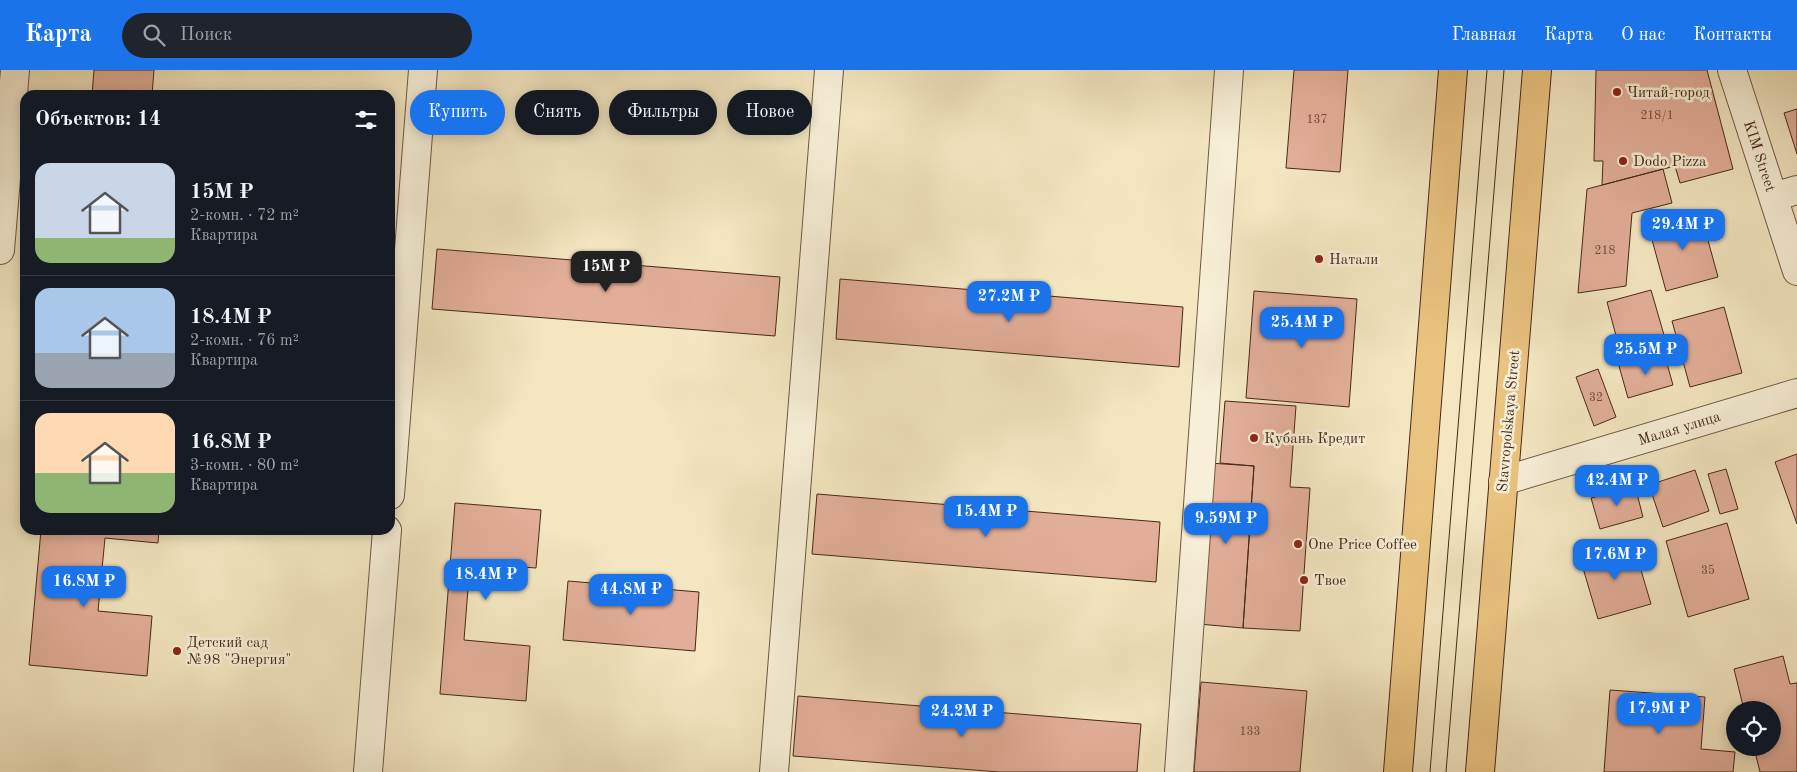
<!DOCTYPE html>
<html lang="ru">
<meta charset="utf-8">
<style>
body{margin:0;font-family:"Old Standard TT",serif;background:#20242c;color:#f1f3f6;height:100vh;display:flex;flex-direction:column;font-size:19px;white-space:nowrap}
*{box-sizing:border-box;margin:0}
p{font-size:16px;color:#9ea1a6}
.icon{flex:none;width:28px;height:28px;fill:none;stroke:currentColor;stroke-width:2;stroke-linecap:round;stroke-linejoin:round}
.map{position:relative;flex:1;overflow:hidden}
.panel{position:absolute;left:20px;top:20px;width:375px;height:445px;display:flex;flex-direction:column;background:#171b24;border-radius:15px;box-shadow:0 2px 12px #0003}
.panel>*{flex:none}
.guide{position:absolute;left:410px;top:20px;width:475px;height:45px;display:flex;gap:10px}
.controls{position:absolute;left:1726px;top:631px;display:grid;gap:10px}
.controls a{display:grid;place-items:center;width:55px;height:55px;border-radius:50%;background:#171b24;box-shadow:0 2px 12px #0003;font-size:25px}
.price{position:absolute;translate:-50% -42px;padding:0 11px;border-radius:10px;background:#1a73e8;color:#fff;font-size:16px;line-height:32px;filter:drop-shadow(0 1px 2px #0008)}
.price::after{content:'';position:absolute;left:50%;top:30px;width:15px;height:11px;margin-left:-8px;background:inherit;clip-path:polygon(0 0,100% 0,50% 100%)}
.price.on{background:#222;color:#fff}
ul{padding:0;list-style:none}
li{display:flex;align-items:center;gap:15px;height:125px;padding:0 15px}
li+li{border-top:1px solid #363941}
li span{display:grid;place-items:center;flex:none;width:140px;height:100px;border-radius:15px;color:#555}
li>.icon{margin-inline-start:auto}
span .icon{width:60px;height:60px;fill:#fffc;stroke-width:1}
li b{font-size:21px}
h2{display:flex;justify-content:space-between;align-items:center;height:60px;padding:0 15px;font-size:21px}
.pill{padding:0 18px;border-radius:22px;background:#171b24;box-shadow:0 2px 12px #0003;font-size:18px;line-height:45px}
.pill.on{background:#1a73e8;color:#fff}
header{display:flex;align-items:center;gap:30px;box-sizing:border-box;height:70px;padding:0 25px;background:#1a73e8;color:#fff}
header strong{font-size:24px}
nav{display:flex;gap:28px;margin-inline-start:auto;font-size:18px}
.search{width:350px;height:45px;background:#20242c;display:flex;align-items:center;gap:12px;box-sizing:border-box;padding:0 18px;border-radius:28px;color:#9ea1a6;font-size:19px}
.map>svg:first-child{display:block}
</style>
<header>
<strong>Карта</strong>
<div class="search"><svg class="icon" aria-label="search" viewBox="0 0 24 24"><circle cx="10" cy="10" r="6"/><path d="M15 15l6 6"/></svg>Поиск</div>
<nav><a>Главная</a><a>Карта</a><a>О нас</a><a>Контакты</a></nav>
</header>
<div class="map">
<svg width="1797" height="702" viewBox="0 0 1797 702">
<rect width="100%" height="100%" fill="#f3e6c1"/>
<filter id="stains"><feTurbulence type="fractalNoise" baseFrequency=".004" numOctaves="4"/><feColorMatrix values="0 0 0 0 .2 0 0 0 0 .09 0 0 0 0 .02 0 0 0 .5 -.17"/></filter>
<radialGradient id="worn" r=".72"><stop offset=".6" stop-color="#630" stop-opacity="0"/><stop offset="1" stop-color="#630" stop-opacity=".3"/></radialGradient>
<path fill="#e2ae99" stroke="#472919" d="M94,0H154L152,25H92Z
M1294,0H1348L1340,102L1286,98Z
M1596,0H1707L1733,99L1680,113L1675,96L1602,115L1603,91H1594Z
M1797,39V84L1784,43Z
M1663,99L1672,133L1632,143L1626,216L1578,223L1587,119Z
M1700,141L1718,207L1666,221L1648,155Z
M437,179L780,207L775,266L432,239Z
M840,209L1183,237L1179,297L836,269Z
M1651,220L1664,265L1619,277L1607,232Z
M1254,221L1357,229L1349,337L1246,328Z
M1724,237L1742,303L1690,317L1672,251Z
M1664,283L1673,315L1628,328L1619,296Z
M1598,299L1616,347L1594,356L1576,307Z
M1225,331L1296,336L1290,417L1310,418L1300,561L1243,558L1254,396L1220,393Z
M1797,384V454L1775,392Z
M1209,393L1254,396L1243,558L1199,554Z
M1726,399L1738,439L1720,444L1708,404Z
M1695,400L1709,441L1663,457L1649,415Z
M1635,416L1643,447L1600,459L1591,428Z
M817,424L1160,452L1156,512L812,484Z
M455,433L541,440L536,498L470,493L464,570L530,576L526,631L440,624Z
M1727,453L1749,529L1688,547L1666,471Z
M41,460H159L158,473L105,468L98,541L152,546L147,606L29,595Z
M1633,473L1651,534L1598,549L1580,488Z
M568,511L699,522L695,581L563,570Z
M1783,586L1790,614L1797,613V702H1760L1754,678H1772V640H1744L1734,599Z
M1201,612L1307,621L1300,702H1194Z
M1610,620L1705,627L1701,679L1735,682L1733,702H1604Z
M798,626L1141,654L1137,702H1000L793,686Z"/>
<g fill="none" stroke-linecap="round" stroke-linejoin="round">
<g stroke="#725843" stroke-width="30">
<path id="minor" d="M1732,0L1797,201
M1773,127L1797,120
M0,180L15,0
M1503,411L1797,323
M390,425L423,0
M368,702L387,460
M774,702L829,0
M1179,702L1229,0"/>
</g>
<g stroke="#472919" stroke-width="30">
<path id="major" d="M1398,702L1453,0
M1480,702L1537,0"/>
</g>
<use href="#minor" stroke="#f7efd7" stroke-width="28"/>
<use href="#major" stroke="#eac380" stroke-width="28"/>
<path stroke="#472919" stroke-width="1" d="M1430,702L1487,0
M1446,702L1504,0"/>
</g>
<g fill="#8f2418" stroke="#f7efd7" stroke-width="2">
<circle cx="1617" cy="22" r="5"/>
<circle cx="1623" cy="91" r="5"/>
<circle cx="1319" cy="189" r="5"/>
<circle cx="1254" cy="368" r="5"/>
<circle cx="1298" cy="474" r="5"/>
<circle cx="1304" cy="510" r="5"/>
<circle cx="177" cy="581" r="5"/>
</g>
<g text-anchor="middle" stroke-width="5" stroke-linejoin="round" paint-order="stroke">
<g font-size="12" fill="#6e4a39">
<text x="1657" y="49">218/1</text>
<text x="1317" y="53">137</text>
<text x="1605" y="184">218</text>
<text x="1596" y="331">32</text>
<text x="1708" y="504">35</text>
<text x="1250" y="665">133</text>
</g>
<g font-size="15" fill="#472919" stroke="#f7efd7" text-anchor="start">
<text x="1627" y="27">Читай-город</text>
<text x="1633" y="96">Dodo Pizza</text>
<text x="1329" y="194">Натали</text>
<text x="1264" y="373">Кубань Кредит</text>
<text x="1308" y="479">One Price Coffee</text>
<text x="1314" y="515">Твое</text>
<text x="187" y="577">Детский сад<tspan x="187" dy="17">№98 "Энергия"</tspan></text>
</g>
<g font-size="15" fill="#472919" stroke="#f7efd7">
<text transform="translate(1760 86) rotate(72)" y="5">KIM Street</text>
<text transform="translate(1508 351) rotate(-85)" y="5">Stavropolskaya Street</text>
<text transform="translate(1679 358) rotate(-17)" y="5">Малая улица</text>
</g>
</g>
<rect width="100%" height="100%" filter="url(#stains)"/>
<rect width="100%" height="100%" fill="url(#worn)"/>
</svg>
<div class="controls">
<a><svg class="icon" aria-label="locate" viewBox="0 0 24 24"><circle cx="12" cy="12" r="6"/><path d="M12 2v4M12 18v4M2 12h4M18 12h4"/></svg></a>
</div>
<b class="price" style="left:1683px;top:181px">29.4M ₽</b>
<b class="price on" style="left:606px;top:223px">15M ₽</b>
<b class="price" style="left:1009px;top:253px">27.2M ₽</b>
<b class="price" style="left:1302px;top:279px">25.4M ₽</b>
<b class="price" style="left:1646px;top:306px">25.5M ₽</b>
<b class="price" style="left:1617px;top:437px">42.4M ₽</b>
<b class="price" style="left:986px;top:468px">15.4M ₽</b>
<b class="price" style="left:1226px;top:475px">9.59M ₽</b>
<b class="price" style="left:1615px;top:511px">17.6M ₽</b>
<b class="price" style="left:486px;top:531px">18.4M ₽</b>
<b class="price" style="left:84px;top:538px">16.8M ₽</b>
<b class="price" style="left:631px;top:546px">44.8M ₽</b>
<b class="price" style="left:1659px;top:665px">17.9M ₽</b>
<b class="price" style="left:962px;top:668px">24.2M ₽</b>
<div class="guide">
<a class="pill on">Купить</a>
<a class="pill">Снять</a>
<a class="pill">Фильтры</a>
<a class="pill">Новое</a>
</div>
<section class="panel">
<h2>Объектов: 14<svg class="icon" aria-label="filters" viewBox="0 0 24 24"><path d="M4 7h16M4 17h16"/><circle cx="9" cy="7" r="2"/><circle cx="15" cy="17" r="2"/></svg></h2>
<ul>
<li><span style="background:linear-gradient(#c9d6e8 75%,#8fb573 0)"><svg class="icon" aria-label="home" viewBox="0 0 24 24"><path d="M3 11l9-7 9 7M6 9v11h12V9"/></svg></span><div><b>15M ₽</b><p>2-комн. · 72 m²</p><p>Квартира</p></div></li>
<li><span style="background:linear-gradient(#a9c7e8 65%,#9aa5b1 0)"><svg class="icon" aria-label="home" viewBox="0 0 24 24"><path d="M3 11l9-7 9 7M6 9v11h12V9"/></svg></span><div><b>18.4M ₽</b><p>2-комн. · 76 m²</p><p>Квартира</p></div></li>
<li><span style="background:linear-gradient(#ffd9b3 60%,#8fb573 0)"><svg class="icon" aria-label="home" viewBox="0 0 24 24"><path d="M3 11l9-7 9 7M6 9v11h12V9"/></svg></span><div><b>16.8M ₽</b><p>3-комн. · 80 m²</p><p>Квартира</p></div></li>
</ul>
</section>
</div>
